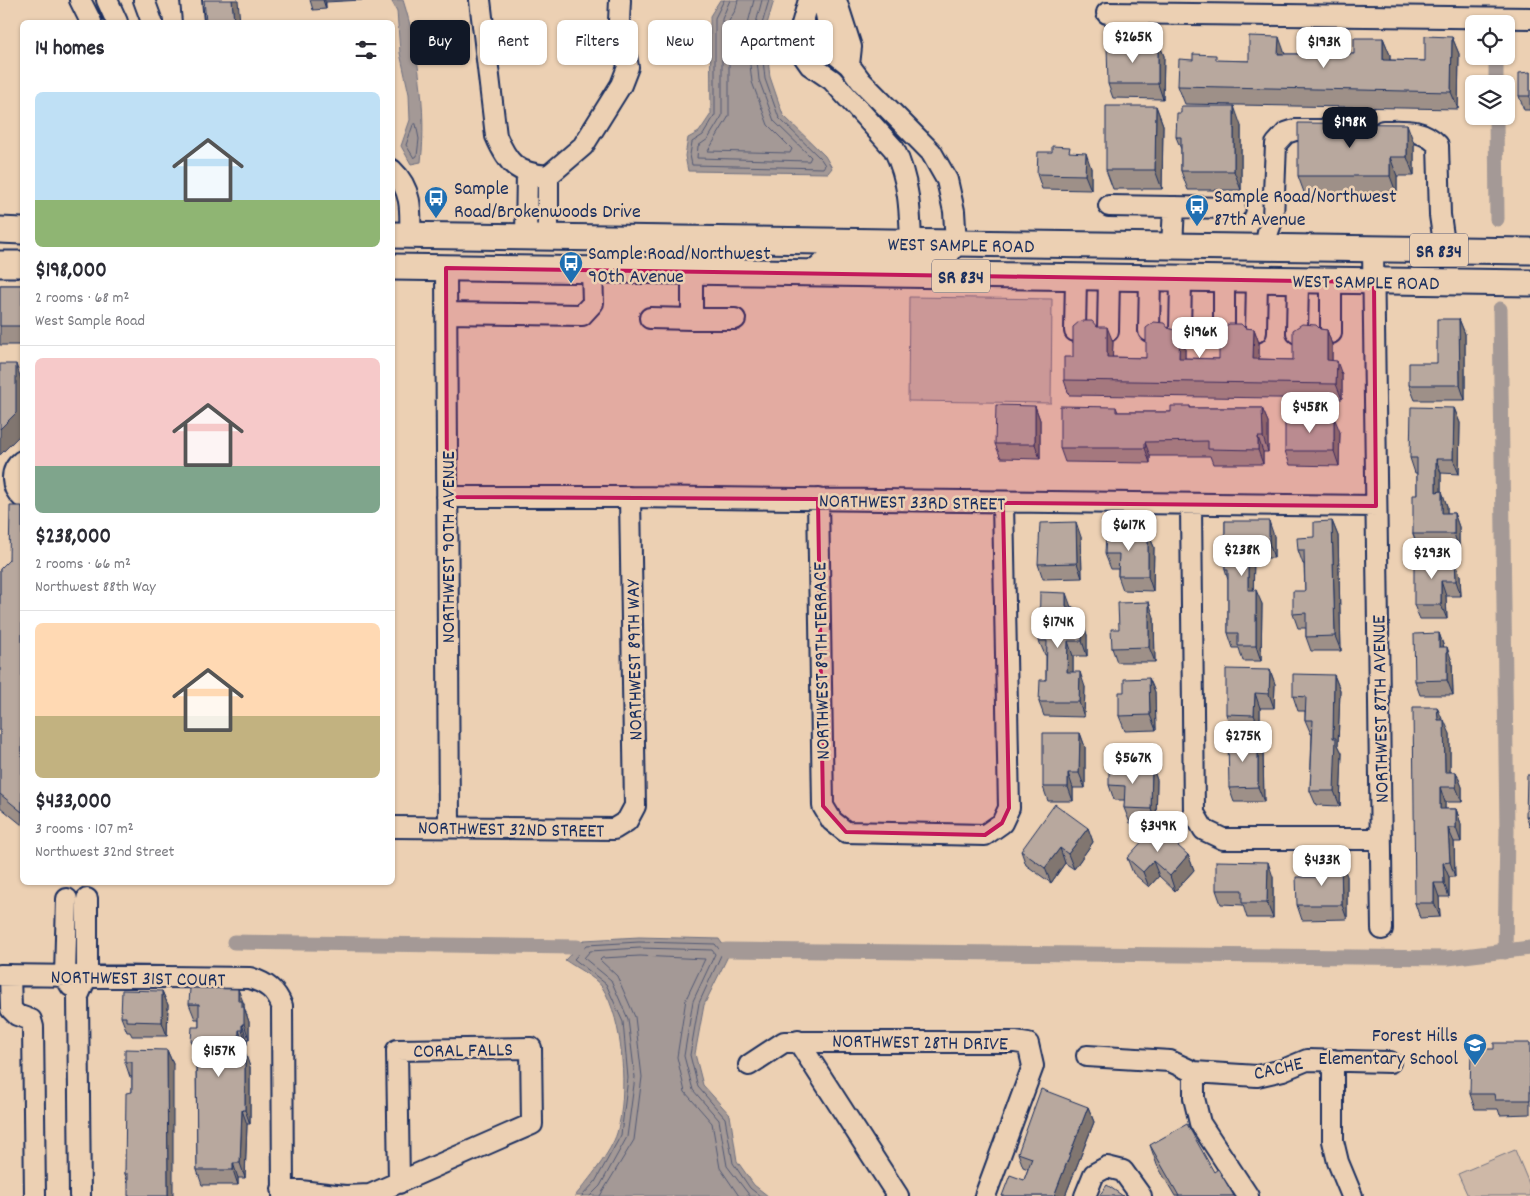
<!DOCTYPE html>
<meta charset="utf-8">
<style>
body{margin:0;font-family:Dekko,sans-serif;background:#f7f7f7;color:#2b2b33;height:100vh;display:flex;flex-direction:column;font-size:19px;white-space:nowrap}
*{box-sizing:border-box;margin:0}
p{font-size:16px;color:#7c7c81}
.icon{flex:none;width:28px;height:28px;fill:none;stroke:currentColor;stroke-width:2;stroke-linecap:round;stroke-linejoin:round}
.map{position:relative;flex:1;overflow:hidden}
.side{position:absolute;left:20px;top:20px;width:375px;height:865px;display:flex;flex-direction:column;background:#fff;border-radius:8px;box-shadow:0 1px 4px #0004}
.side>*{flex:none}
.top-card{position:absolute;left:410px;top:20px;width:475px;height:45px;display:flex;gap:10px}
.buttons{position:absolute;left:1465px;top:15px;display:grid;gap:10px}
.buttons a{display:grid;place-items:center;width:50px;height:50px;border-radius:8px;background:#fff;box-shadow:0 1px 4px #0004;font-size:25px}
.price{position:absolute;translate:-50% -42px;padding:0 11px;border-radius:10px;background:#fff;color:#222;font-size:16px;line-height:32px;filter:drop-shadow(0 1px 2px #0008)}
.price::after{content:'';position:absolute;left:50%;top:30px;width:15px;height:11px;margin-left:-8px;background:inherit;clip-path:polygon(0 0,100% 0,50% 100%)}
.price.current{background:#111827;color:#fff}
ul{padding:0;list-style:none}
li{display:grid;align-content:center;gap:10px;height:265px;padding:0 15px}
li+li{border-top:1px solid #e1e1e2}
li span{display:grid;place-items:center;height:155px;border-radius:8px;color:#555}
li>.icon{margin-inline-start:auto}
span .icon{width:90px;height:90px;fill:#fffc;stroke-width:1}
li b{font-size:21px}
h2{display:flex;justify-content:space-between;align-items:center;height:60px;padding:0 15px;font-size:21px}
.pill{padding:0 18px;border-radius:8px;background:#fff;box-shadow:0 1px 4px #0004;font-size:18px;line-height:45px}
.pill.current{background:#111827;color:#fff}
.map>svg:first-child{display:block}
</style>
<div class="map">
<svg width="1530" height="1196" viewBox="0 0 1530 1196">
<rect width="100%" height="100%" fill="#ecd0b3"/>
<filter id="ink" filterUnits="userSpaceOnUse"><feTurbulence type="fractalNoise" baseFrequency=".02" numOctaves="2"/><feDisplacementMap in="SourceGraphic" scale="10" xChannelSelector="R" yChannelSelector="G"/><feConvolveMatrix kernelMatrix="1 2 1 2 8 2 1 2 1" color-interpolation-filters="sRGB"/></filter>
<g filter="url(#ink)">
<path fill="#ceb8a7" stroke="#747482" d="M909,297L1052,299L1051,403L908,401Z
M1515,1150L1530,1186V1196H1468L1458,1174Z"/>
<path fill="#a49996" stroke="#6d6f80" d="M391,0H403C418,47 427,112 421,162L411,164L401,146L410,120L409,94L400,53L397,11Z
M720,0H774L765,31L770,77L783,115L825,156L832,168L828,173L688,171L685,156L688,138L699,132L711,114L710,16Z
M639,937L719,939L729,954L704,1005L695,1054L703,1085L730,1115L737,1161L754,1185L768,1196H575C588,1181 611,1152 617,1133C628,1095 624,1020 602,987C595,977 576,968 565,960L584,940Z"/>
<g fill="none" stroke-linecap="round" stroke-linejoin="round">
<path stroke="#525974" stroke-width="1" d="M724,0L715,18V115L703,135L692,142L690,155L692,165L823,168L825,165L821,159L779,118L765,79L760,31L769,0
M730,0L722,19V116L708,139L698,146L697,158L809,161L811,157L774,121L759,80L754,31L762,0
M738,0L736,9L729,21V116L708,151L790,153L792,149L768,125L752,82L746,31L754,0
M416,124L419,139L417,156L414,158L406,145L413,125Z
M582,1196L595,1182L621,1135L628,1078L623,1022L606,984L574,959L587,945L639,942L715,944L722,953L699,1003L690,1055L698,1087L725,1118L733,1163L750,1188L760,1196
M590,1196L600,1186L627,1137L635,1077L628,1019L611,980L584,958L590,951L640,948L712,950L715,954L693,1001L684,1056L693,1090L719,1120L727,1166L750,1196
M600,1196L634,1140L642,1077L635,1017L617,976L600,960L602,958L640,956L705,959L686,999L677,1057L685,1092L712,1123L720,1168L739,1196"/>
<path stroke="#a49996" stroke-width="15" d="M1496,56V84
M1496,116L1497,219
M1500,309L1507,831L1505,952
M234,942L577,947
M726,950L1448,958L1530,948"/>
<g stroke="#1b2f5e" stroke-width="24">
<path id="minor" d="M80,0L91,22
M107,0L117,22
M144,0L152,22
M191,0L193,22
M480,0L496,136C508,164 516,173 548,176L583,146L621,85L628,67L619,21L620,0
M809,0L799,35V46L803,55L810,65L832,80L894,149C909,179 910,210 911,243
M836,0L851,47L849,65
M1107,13L1530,18
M1383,131C1404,131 1422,128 1438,145L1440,215L1445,250
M392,170C412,189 411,210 410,236
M1109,206L1235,208
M526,237L527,173
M548,238V176
M1172,246L1174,207
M1266,248L1268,232L1273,218L1276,144L1286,133L1295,130H1324
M1373,249L1382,929
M446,268L449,827
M692,272V319H735
M812,273L826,260L926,261L947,257L956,244L954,211L947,180L931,152L861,81L849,65L834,53L823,0
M446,313L582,315L593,303L592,270
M650,318L692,319
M1075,331L1076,277
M1108,331L1109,278
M1149,331L1150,278
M1256,332L1257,280
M1180,333L1181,279
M1224,333V279
M1297,333L1298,280
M1331,333V281
M22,461C9,471 11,487 22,497
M447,497H630L1376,506
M818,499L823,806L832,821L846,832L985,835L1002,823L1009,808L1003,503
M1191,505L1194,813L1204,830L1223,839H1380
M392,827L614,829L627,821L635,806L630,497
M67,899L65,976L71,986
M0,975L250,978C266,983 276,990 282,1006L283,1196
M10,975L11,1009L17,1015L31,1020L33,1027L35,1196
M798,1041L898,1196
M1087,1056L1170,1061L1194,1072L1257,1076L1283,1070L1307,1060L1390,1062
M1333,1060V1141L1338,1162L1352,1196
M749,1065L784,1042H1015L1028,1044L1033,1066L985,1196
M1194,1072V1098L1200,1123L1248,1196
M282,1189L345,1196L370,1195L532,1124L531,1048L397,1050L399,1183
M80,1196L78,996L87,976V899
M1085,1196L1094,1174L1107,1167L1123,1171L1141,1196"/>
</g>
<g stroke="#1b2f5e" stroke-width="29">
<path id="major" d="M0,230L22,231
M392,235L1530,251
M0,264H22
M392,267L1530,283"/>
</g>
<use href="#minor" stroke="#ecd0b3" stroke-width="20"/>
<use href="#major" stroke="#ecd0b3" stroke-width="25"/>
</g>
<path fill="#9e9088" stroke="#1b2f5e" d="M310,0H362L326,2V9L313,10Z
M1452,37L1459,54L1458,109L1185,104L1178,86L1193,60L1249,61L1285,54H1354L1383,38L1390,55V60L1425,61Z
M1158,41L1164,56L1163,99L1113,98L1108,84L1142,47Z
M1530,72V110H1524L1519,96Z
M1156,106L1163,125L1162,189H1113L1106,170Z
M1241,126V190H1188L1181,171V149L1176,137Z
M1414,143V176H1397V195H1305L1298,176Z
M1072,153L1091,168V190L1042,189L1037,174Z
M0,285H22V345H0Z
M1459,319L1465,334V400H1415L1409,385L1437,363Z
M1168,328L1185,344V358L1219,359L1245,328L1254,329L1259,343V359L1293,360L1320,329L1327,330L1332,345V361L1342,375V399L1069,395L1064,380L1073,357L1113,342L1112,357L1146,358Z
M1035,406L1040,420V459L1001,458L995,444Z
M1190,406V408H1262L1268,422V452H1263V464H1213L1210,456H1150V463L1065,462L1060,448L1116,407L1118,412H1171Z
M1454,408L1460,423L1459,474L1441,473V491L1447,506V513H1454L1459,527V548H1418L1413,534L1417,495V473H1415L1410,458Z
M1340,432L1339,466L1290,465L1285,451Z
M22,506V825L0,807V569L9,560Z
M1225,521L1274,536V558H1254L1253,590L1262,604L1261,661H1243L1239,648H1233L1228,633V580L1225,570Z
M1332,521L1338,536L1341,651H1311L1306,637V628H1298L1293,614L1305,591L1304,564H1303L1298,550L1314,537Z
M1148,533L1154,547L1153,591L1123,590L1118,576V569H1111L1105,554Z
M1081,537L1082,578L1043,579L1038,564Z
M1455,560L1460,575L1461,596H1446L1447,619H1420L1414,605Z
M1071,607H1073L1078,621H1082L1087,635V656H1073V672L1085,687L1084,717L1044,716L1039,702L1046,680V655H1045L1039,641Z
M1154,617L1155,662H1117L1112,648L1119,629Z
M1439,633L1444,647L1452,661L1453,695H1420L1415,681Z
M1270,670L1275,684L1274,708H1260V729H1231L1226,714Z
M1334,675L1340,690L1338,745L1342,753L1340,806L1316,805L1310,791L1312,734H1311L1305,720V711H1298L1293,696Z
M1149,678L1155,692L1156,730L1125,731L1119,716L1124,692Z
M1442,720L1450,734V772H1456L1462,787V802H1445V809H1456L1461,824V842H1454L1455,877H1449V897H1439L1440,917L1420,918L1415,903Z
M1080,733L1085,747V788H1073V801H1048L1043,787Z
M1258,738L1263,752L1264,802H1234L1229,788Z
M1152,766L1157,780L1156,824L1130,823L1124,808L1125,800H1114L1109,785Z
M1526,816H1530V827Z
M1088,828L1093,842L1074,869L1065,863L1051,883L1026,865L1021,851Z
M1188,855L1194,870L1175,891L1159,876L1149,887L1133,873L1127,858Z
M1347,876V919L1302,920L1297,905L1323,877Z
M1273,877V918H1247L1243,905L1221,904L1216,890Z
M162,991L168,1005L167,1036H132L130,1032H127L121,1017Z
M189,1004H244V1007L249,1022V1039H247V1045H244V1052L250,1067V1124H247L245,1178H238V1185H202L197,1170L196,1055L191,1042L199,1027V1019H195Z
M1530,1043V1114L1500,1115L1498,1109H1475L1470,1094L1494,1049Z
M167,1050L173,1064L128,1183L125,1174L132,1092V1077H130L125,1062Z
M1088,1107L1094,1122L1065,1196H1002L1024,1180L1028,1169L1023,1167L1018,1153Z
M1150,1145L1214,1172L1234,1196H1175L1157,1165Z"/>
<path fill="#81766f" stroke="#1b2f5e" d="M232,0H238L240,22H234Z
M323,0H325L326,9Z
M1279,37L1285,54H1278Z
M1452,37L1459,54L1458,109L1451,92Z
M1383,38L1390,55L1389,77L1383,60Z
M1158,41L1164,56L1163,99L1158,84Z
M1156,106L1163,125L1162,189L1155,170Z
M1234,106L1241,126V190L1234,171Z
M1407,124L1414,143V176L1407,157Z
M1086,153L1091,168V190L1085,175Z
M1390,157L1397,176V195L1390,176Z
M1459,319L1465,334V400L1460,385Z
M1107,327L1113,342L1112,372L1107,357Z
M1180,329L1185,344V373L1179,358Z
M1254,329L1259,343V374L1253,359Z
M1327,330L1332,345V375L1327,360Z
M1337,361L1342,375V399L1336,384Z
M16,364L22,382V433L0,455V429Z
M1035,406L1040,420V459L1035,444Z
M1262,408L1268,422V452L1263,437Z
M1454,408L1460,423L1459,474L1453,459Z
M1334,417L1340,432L1339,466L1334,451Z
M1258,437L1263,452V464L1258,450Z
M1145,442L1150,456V463L1145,448Z
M1436,459L1441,473V506L1436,492Z
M1442,491L1447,506V527L1442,513Z
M1454,513L1459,527V548L1454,534Z
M1269,521L1274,536V558L1269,543Z
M1332,521L1338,536L1341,651L1335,636Z
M1076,522L1081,537L1082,578L1077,563Z
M1148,533L1154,547L1153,591L1148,576Z
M1248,543L1254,558L1253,604L1248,590Z
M1455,560L1460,575L1461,596L1456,581Z
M1441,581L1446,596L1447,619L1441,605Z
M1256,590L1262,604L1261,661L1256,646Z
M1066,593L1071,607H1066Z
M1149,602L1154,617L1155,662L1149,647Z
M1073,607L1078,622L1073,621Z
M1082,621L1087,635V656L1082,641Z
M1439,633L1444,648L1439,647Z
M1068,641L1073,656V687L1067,672Z
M1447,647L1452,661L1453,695L1447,680Z
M1270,670L1275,684L1274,708L1269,694Z
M1080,672L1085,687L1084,717L1079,702Z
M1334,675L1340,690L1338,745L1342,753L1340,806L1334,791L1333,738Z
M1149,678L1155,692L1156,730L1150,715Z
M1255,693L1260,708V729L1254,715Z
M1437,707L1443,721L1438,720Z
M1444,720L1450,734V787L1445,772Z
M1080,733L1085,747V788L1079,773Z
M1258,738L1263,752L1264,802L1258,787Z
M1152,766L1157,780L1156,824L1151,809Z
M1456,772L1462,787V802L1456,787Z
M1068,773L1073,788V801L1068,787Z
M1440,787L1445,802V824L1440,809Z
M1456,809L1461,824V842L1456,828Z
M1088,828L1093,842L1074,869L1068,854Z
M1448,828L1454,842L1455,877L1450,862Z
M1060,848L1065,863L1051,883L1045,868Z
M1188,855L1194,870L1175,891L1170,876Z
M1153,861L1159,876L1149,887L1143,872Z
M1341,861L1347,876V919L1342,905Z
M1268,862L1273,877V918L1267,903Z
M1443,863L1449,877V897L1444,883Z
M1434,883L1439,897L1440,917L1434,903Z
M238,989L244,1004V1007L249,1022V1039L244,1024L238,1001Z
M162,991L168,1005L167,1036L162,1022Z
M242,1024L247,1039V1045L242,1030Z
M239,1030L244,1045L243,1067L238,1052Z
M167,1050L173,1064V1196H168Z
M245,1052L250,1067V1124L245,1110Z
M1088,1107L1094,1122L1065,1196H1054Z
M242,1110L247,1124L245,1178L240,1163Z
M233,1163L238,1178V1185L233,1170Z"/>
<path fill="#b8a89e" stroke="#1b2f5e" d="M204,0H232L234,22H206Z
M1249,36L1279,37L1278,54H1354V38H1383V60L1425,61V36L1452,37L1451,92L1178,86L1179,59L1193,60V54L1216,55V60L1249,61Z
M1142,41H1158V84H1108L1107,46L1142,47Z
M1530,72V96H1519V73Z
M1106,106H1156L1155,170H1106Z
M1181,106H1234V171H1181V137H1176L1177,113H1181Z
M1298,123L1407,124V157H1390V176H1298Z
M1052,146L1070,147L1069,152L1086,153L1085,175L1037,174L1038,152H1052Z
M0,285H22V326H0Z
M1437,319H1459L1460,385H1409V363H1437Z
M1080,321H1092L1097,327H1107V357L1146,358V328L1154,322L1164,323L1168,328L1174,330L1180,329L1179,358L1219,359V330L1229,324H1241L1245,328L1254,329L1253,359L1293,360V330L1302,324L1316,325L1320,329L1327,330V360L1337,361L1336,384L1064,380V357H1073V327Z
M0,364H16V413L0,429Z
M996,405L1035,406V444H995Z
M1060,406L1116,407V412H1171V406H1190V408H1262L1263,437H1258V450L1208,449V441L1145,442V448H1060Z
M1411,407L1454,408L1453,459H1436V492L1442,491V513H1454V534H1413V495H1417V458H1410Z
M1285,417H1334V451H1285Z
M10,506H22V812L0,794V569L9,560Z
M1225,521H1269V543H1248V590H1256V646H1238V633H1228V570H1225Z
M1332,521L1335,636L1306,637V613L1293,614V591H1305L1304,550H1298L1297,538L1314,537V522Z
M1076,522L1077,563L1038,564L1040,523Z
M1106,532L1148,533V576H1118L1119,554H1105Z
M1455,560L1456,581H1441V605H1414V561Z
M1040,592L1066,593V607H1073V621H1082V641H1068L1067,672H1080L1079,702H1039L1040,680H1046L1047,641H1039Z
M1149,602V647L1112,648L1111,629H1119L1118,603Z
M1439,633V647H1447V680L1415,681L1414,634Z
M1226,669L1270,670L1269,694L1255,693L1254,715L1226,714Z
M1293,674L1334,675L1333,738H1336L1334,791H1310L1313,720H1305L1306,697L1293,696Z
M1149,678L1150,715L1119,716V692H1124V679Z
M1413,707H1437L1438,720H1444L1445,772H1456V787H1440V809H1456V828H1448L1450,862L1443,863L1444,883H1434V903H1415Z
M1043,733H1080L1079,773H1068V787H1043Z
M1228,738H1258V787L1229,788Z
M1109,765L1152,766L1151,809L1124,808L1125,786L1109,785Z
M1527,775H1530V816H1526Z
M1055,804L1088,828L1068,854L1060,848L1045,868L1021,851Z
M1156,826L1188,855L1170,876L1153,861L1143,872L1127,858Z
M1216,861L1268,862L1267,903H1242V890H1216Z
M1323,861H1341L1342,905H1297L1296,877H1323Z
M190,988L238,989V1001H242V1007H244V1024H242V1030H239L238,1052H245V1110H242L240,1163H233V1170H197L196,1042H191L192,1027H199V1004H189Z
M122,990L162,991V1022L126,1021V1017H121Z
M1494,1043H1530V1100H1495L1494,1094H1470L1471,1049H1494Z
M125,1049L167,1050L168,1196H128V1174H125L126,1093L132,1092V1062H125Z
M1041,1089L1088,1107L1054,1196H1002L1010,1175L1024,1180L1032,1158L1018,1153Z
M1187,1124L1214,1172L1218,1169L1234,1196H1179L1150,1145Z
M1107,1185L1123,1196H1099Z"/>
</g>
<path fill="#c2185b" fill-opacity="0.2" stroke="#c2185b" stroke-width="4" stroke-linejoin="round" d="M446,268L1374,282L1376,506L1003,503L1009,808L1002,823L985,835L846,832L823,806L818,499L447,497Z"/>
<defs>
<g id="bus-pin" transform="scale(1.25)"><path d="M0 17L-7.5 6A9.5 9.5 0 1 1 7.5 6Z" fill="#1f6fb2" stroke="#ecd0b3"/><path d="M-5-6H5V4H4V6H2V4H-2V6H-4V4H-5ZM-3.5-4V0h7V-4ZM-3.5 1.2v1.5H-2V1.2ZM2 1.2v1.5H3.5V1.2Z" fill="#fff"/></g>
<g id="school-pin" transform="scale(1.25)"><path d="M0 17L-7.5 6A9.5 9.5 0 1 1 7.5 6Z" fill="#1f6fb2" stroke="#ecd0b3"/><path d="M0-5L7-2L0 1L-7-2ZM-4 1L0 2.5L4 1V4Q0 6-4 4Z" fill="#fff"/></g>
</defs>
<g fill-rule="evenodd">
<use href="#bus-pin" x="436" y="198"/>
<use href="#bus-pin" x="1197" y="206"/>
<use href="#bus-pin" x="571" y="263"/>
<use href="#school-pin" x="1475" y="1045"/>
</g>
<g text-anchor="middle" stroke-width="5" stroke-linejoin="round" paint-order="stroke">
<g fill="#ecd0b3" stroke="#5a5f78" stroke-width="1">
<rect x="1410" y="233.5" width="58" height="33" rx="4"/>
<rect x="932" y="259.5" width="58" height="33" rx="4"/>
</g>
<g font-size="19" font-weight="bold" fill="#1b2f5e">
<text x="1439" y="257">SR 834</text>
<text x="961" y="283">SR 834</text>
</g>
<g font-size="20" fill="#1b2f5e" stroke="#ecd0b3" text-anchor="start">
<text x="454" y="194">Sample<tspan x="454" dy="23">Road/Brokenwoods Drive</tspan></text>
<text x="1214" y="202">Sample Road/Northwest<tspan x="1214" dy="23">87th Avenue</tspan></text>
<text x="588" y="259">Sample Road/Northwest<tspan x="588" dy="23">90th Avenue</tspan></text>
<text x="1458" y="1041" text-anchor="end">Forest Hills<tspan x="1458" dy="23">Elementary School</tspan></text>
</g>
<g font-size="20" fill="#1b2f5e" stroke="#ecd0b3">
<text transform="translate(961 244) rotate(1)" y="7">WEST SAMPLE ROAD</text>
<text transform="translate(1366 281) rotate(1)" y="7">WEST SAMPLE ROAD</text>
<text transform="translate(912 501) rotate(1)" y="7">NORTHWEST 33RD STREET</text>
<text transform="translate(447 547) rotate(-90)" y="7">NORTHWEST 90TH AVENUE</text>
<text transform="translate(633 660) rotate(-91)" y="7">NORTHWEST 89TH WAY</text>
<text transform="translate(820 661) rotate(-91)" y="7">NORTHWEST 89TH TERRACE</text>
<text transform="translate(1379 709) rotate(-91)" y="7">NORTHWEST 87TH AVENUE</text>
<text transform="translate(511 828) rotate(1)" y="7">NORTHWEST 32ND STREET</text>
<text transform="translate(138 977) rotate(1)" y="7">NORTHWEST 31ST COURT</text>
<text transform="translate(920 1041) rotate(1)" y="7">NORTHWEST 28TH DRIVE</text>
<text transform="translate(463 1049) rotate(-1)" y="7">CORAL FALLS</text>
<text transform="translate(1278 1067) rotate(-13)" y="7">CACHE</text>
</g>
</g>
</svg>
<div class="buttons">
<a><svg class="icon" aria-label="locate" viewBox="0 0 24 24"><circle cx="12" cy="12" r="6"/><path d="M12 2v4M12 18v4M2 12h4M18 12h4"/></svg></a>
<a><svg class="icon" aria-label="layers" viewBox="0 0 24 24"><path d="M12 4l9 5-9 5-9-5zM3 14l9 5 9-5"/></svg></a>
</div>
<b class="price" style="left:1133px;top:64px">$265K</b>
<b class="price" style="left:1324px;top:69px">$193K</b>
<b class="price current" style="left:1350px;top:149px">$198K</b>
<b class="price" style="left:1200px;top:359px">$196K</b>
<b class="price" style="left:1310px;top:434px">$458K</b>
<b class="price" style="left:1129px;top:552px">$617K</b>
<b class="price" style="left:1242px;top:577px">$238K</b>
<b class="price" style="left:1432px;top:580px">$293K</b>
<b class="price" style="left:1058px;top:649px">$174K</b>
<b class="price" style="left:1243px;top:763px">$275K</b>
<b class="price" style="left:1133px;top:785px">$567K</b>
<b class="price" style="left:1158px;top:853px">$349K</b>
<b class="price" style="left:1322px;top:887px">$433K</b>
<b class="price" style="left:219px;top:1078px">$157K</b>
<div class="top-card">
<a class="pill current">Buy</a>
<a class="pill">Rent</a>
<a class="pill">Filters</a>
<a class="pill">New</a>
<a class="pill">Apartment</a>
</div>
<section class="side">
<h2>14 homes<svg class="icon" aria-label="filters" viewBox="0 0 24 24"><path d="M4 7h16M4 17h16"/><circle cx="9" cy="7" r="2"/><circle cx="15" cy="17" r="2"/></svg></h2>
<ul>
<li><span style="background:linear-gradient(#bfe0f5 70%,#8fb573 0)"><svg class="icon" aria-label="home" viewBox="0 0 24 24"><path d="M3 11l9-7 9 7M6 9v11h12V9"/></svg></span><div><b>$198,000</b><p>2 rooms · 68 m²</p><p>West Sample Road</p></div></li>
<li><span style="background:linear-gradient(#f6c9c9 70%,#7fa58c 0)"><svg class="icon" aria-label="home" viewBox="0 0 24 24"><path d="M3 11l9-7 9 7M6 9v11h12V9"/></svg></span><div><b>$238,000</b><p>2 rooms · 66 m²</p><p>Northwest 88th Way</p></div></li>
<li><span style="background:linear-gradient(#ffd9b3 60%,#c2b280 0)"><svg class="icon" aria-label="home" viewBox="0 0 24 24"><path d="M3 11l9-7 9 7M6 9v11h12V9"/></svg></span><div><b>$433,000</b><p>3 rooms · 107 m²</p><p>Northwest 32nd Street</p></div></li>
</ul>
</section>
</div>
